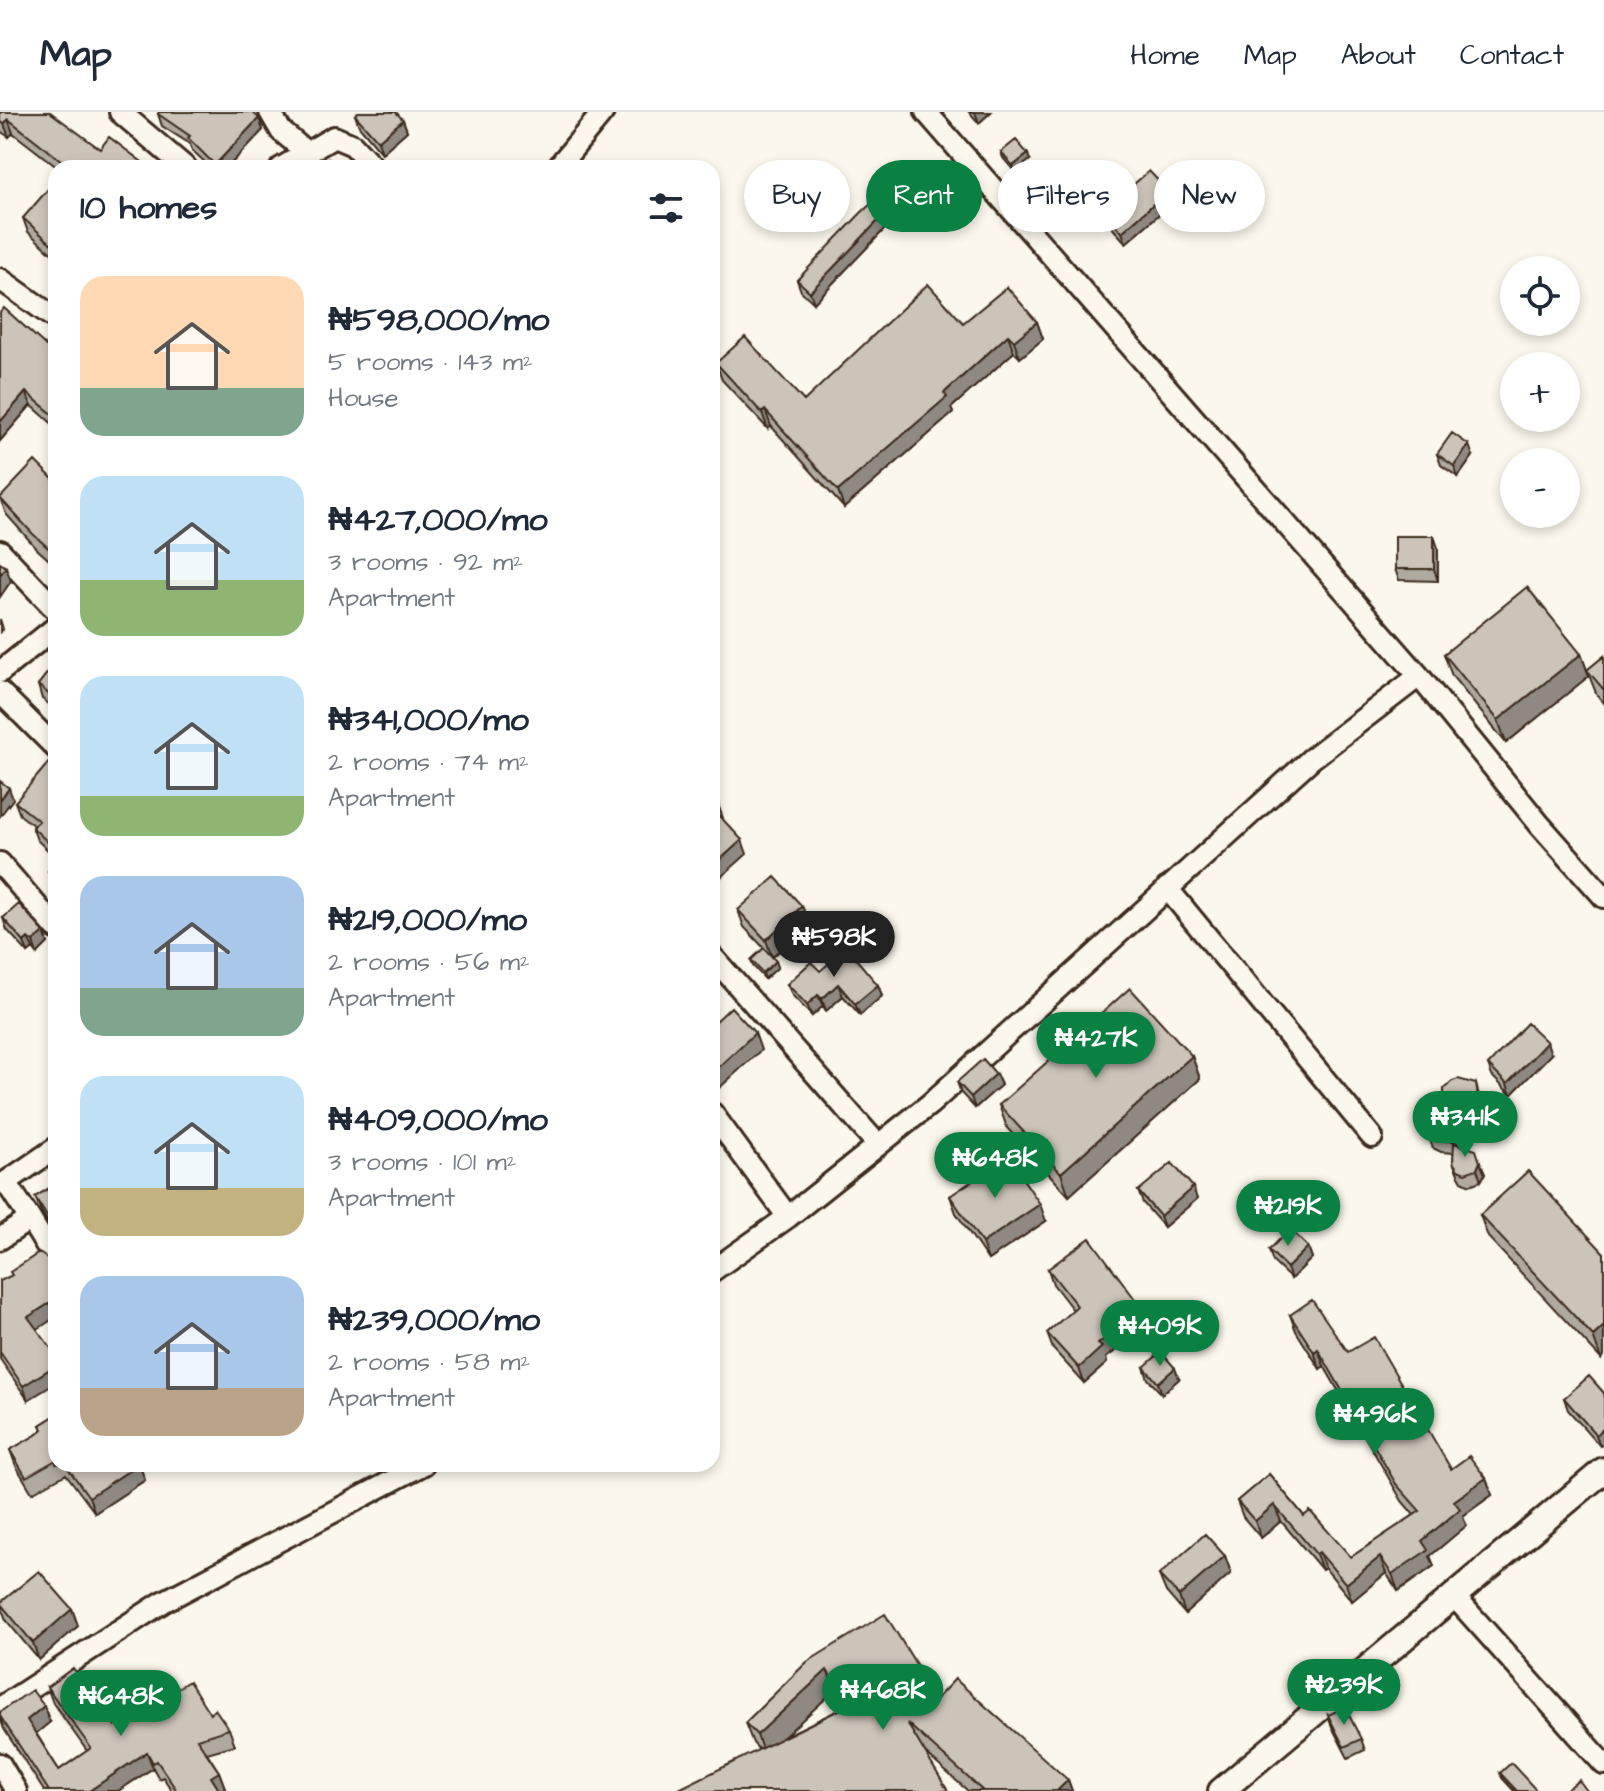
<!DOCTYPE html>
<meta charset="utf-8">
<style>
body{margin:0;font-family:"Architects Daughter",sans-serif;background:#f2f2f3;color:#1f2937;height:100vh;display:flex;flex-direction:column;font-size:30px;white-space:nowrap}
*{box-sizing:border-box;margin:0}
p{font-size:26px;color:#747a83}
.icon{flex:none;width:44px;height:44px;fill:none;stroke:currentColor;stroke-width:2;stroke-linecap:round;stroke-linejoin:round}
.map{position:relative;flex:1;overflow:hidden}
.sheet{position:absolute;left:48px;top:48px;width:672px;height:1312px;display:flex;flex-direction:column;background:#fff;border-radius:24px;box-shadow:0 4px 12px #0003}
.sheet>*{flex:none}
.banner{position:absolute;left:744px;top:48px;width:740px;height:72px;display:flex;gap:16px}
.controls{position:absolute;left:1500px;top:144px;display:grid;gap:16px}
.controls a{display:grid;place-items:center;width:80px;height:80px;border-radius:50%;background:#fff;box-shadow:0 4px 12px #0003;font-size:40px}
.price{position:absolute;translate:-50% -68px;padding:0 18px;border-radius:28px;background:#0b8043;color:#fff;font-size:26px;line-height:52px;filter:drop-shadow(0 2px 4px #0008)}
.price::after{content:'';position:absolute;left:50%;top:48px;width:24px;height:18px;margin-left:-12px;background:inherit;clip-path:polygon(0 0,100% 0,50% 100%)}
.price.current{background:#222;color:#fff}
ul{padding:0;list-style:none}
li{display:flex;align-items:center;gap:24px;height:200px;padding:0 32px}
li span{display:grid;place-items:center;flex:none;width:224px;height:160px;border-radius:24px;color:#555}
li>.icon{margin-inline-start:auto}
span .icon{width:96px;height:96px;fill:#fffc;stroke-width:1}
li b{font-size:34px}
h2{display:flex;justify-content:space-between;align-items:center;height:96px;padding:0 32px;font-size:34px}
.tag{padding:0 28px;border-radius:36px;background:#fff;box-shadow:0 4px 12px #0003;font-size:28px;line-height:72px}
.tag.current{background:#0b8043;color:#fff}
header{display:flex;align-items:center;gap:48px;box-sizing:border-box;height:112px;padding:0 40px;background:#fff;border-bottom:2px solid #e0e1e3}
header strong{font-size:38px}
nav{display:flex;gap:44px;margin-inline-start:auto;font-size:28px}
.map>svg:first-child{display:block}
</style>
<header>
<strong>Map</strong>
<nav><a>Home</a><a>Map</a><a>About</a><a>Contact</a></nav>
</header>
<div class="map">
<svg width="1604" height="1679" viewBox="0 0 1604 1679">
<rect width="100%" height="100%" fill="#fbf7ec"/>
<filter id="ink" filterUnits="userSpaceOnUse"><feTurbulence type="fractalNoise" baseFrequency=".0125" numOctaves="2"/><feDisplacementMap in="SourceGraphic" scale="16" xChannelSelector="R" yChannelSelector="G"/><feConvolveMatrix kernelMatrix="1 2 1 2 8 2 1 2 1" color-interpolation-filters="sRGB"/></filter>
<g filter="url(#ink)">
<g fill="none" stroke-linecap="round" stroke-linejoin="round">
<g stroke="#3b2a1e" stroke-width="26">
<path id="minor" d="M120,0L186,56
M270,0L281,19L306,40
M926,0L1419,564L1540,713L1604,785
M281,56L334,25L353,33L374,56
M557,56L603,0
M0,167L56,207
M0,439L56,498
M0,560L56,515
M0,580L56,636
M0,751L56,816
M1167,776L1372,1025
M712,844L878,1033
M712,1001L788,1105
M30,1107L56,1150
M0,1127L30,1107L6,1070L56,1036
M712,1159L788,1105L930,992L1311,647L1419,564
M1453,1483L1604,1652
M0,1596L163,1490L424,1352
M0,1652L16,1679"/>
</g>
<g stroke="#3b2a1e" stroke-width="30">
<path id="tertiary" d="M1221,1679L1604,1358"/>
</g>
<use href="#minor" stroke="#fbf7ec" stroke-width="20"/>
<use href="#tertiary" stroke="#fbf7ec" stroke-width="24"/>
</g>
<path fill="#afa99f" stroke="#3b2a1e" stroke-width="2" fill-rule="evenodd" d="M0,0L100,37L150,56H58L13,21L9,25L0,19Z
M969,0H991L979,11Z
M158,2L259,6L263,18L227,56H211L192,38L190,32L162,14Z
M355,3L403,8L407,19L382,41L359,14Z
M1001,40L1030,48L1015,60L1003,46Z
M920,71L924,82L900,101L814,191L801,179L797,168Z
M1168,79L1172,91L1126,131L1107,110L1103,99Z
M56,80V145L28,120L23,106Z
M0,201L56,243V315L31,293L0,329Z
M1037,210L1043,227L1020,246L1014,240L951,296L953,301L844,396L771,314L768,317L722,268L716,251L804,289L963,211Z
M1437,342L1473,344L1458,365L1441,353Z
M56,370V454L38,438L6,402L0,386Z
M1438,436V469L1399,468L1395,457Z
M1444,542H1581L1589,564L1506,631L1452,564Z
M1604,544V591L1596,581L1587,558Z
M56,550V597L42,587L38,573Z
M56,654V746L37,728L32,715L34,714L20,703L15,690Z
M56,751V775L53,772L48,759Z
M738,798L809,811L773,845L778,855L765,867L753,854L751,848L764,836L744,815Z
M3,806L44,820L48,831L37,842L33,837L28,841L7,818Z
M820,859L878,873L882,884L860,903L843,884L826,899L823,894L812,904L792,883L787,872Z
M1551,942L1511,983L1492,964L1488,953Z
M1192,944L1200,967L1069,1084L1007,1016L999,993Z
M996,962L1001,973L975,996L961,981L957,970Z
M1480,983L1482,995L1479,1006L1470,1013L1457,1015L1458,1032L1485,1062L1481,1069L1470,1073L1462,1069L1458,1062L1453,1050L1454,1041L1441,1040L1433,1036L1429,1025L1431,1004Z
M56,1072V1125L41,1099L35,1085Z
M1138,1079L1197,1087L1164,1115L1143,1091Z
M950,1084L1046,1109L988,1148L956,1101Z
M1480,1103L1604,1141L1601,1247L1488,1125Z
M1308,1135L1312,1146L1291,1167L1273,1150L1269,1138Z
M1048,1157L1149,1213L1106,1246L1107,1251L1084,1271L1053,1237L1047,1221L1073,1198L1053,1172Z
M0,1169L37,1217L28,1288L0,1247Z
M1290,1203L1348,1240L1451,1357L1492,1383L1463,1404L1466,1414L1430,1444L1434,1454L1398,1479L1386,1461L1352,1489L1325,1456L1322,1458L1281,1409L1261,1426L1243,1405L1237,1389L1269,1362L1304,1404L1351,1445L1414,1403L1402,1389L1324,1254L1320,1257L1296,1219Z
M1144,1255L1179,1267L1162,1282L1148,1267Z
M1604,1281V1331L1600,1334L1568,1298L1564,1286Z
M56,1303V1352H139L145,1368L95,1401L66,1362L32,1381L16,1354L10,1338L36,1323L42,1318L40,1313Z
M1225,1444L1231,1461L1185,1502L1166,1480L1159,1463Z
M0,1491L72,1497L78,1514L39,1548L6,1508Z
M807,1550L937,1586L1068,1668L1072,1679H968L925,1641L759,1638L753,1631L745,1611ZM835,1578L845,1595L783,1625Z
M47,1575L115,1614L210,1602L229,1617L235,1633L207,1641L219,1660L225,1676L220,1679H172L163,1665L159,1667L153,1656L118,1679H44L4,1617L0,1605V1600L50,1610L36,1621L59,1658L87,1639L53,1591Z
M1328,1603L1361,1627L1365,1638L1348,1646L1332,1615Z
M1500,1661L1537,1679H1514L1502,1666Z"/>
<path fill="#8f8982" stroke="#3b2a1e" stroke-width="2" d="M975,0H991L979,11Z
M259,6L263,18L227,56H216L215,53Z
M8,7L13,21L9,25L4,12Z
M403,8L407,19L382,41L378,29Z
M1028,42L1030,48L1015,60L1013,54Z
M920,71L924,82L900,101L814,191L810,180L896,90Z
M1168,79L1172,91L1126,131L1122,120Z
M1037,210L1043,227L1020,246L1014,229Z
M1008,223L1014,240L951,296L953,301L844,396L838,379L944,281Z
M26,280L31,293L0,329V310Z
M765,298L771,314L768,317L762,301Z
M1469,333L1473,344L1458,365L1454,354Z
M1434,424L1438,436V469L1434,457Z
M6,455L11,469L0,485V463Z
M0,507L3,517L0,520Z
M1581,542L1589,564L1506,631L1498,608Z
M9,676L13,687L0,704V688Z
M718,692L723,706L719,711L714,698Z
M742,728L747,742L712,773V755Z
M802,794L809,811L772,845L766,828Z
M44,820L48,831L37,842L33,830Z
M28,826L33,837L28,841L24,830Z
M776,849L778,855L765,867L763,861Z
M838,872L843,884L826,899L822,887Z
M878,873L882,884L860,903L855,892Z
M818,883L823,894L812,904L807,893Z
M755,921L761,938L716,979L712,967V961Z
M1547,930L1551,942L1511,983L1507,972Z
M1192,944L1200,967L1069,1084L1061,1061Z
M996,962L1001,973L975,996L971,985Z
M1476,972L1482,995L1479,1006L1470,1013L1466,1001Z
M1453,1004L1457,1015L1458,1041L1454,1029Z
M1480,1050L1485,1062L1481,1069L1477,1057Z
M1193,1075L1197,1087L1164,1115L1160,1104Z
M1040,1092L1046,1109L988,1148L982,1131Z
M1308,1135L1312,1146L1291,1167L1287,1156Z
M56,1187V1205L33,1220L28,1205Z
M1143,1198L1149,1213L1106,1246L1107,1251L1084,1271L1079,1256L1098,1232Z
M1604,1214V1244L1601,1247L1593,1224Z
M1318,1237L1324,1254L1320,1257L1314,1240Z
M56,1253V1271L28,1288L23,1274Z
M1175,1256L1179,1267L1162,1282L1158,1271Z
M1604,1316V1331L1600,1334L1596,1323Z
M139,1352L145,1368L95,1401L89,1385Z
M1486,1366L1492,1383L1463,1404L1466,1414L1430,1444L1434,1454L1398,1479L1392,1462L1422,1429L1454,1389Z
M1274,1393L1281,1409L1261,1426L1255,1409Z
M1319,1440L1325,1456L1322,1458L1316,1442Z
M1225,1444L1231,1461L1185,1502L1179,1484Z
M1380,1445L1386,1461L1352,1489L1346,1472Z
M72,1497L78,1514L39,1548L33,1531Z
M827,1558L835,1578L764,1643L757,1623Z
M44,1594L50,1610L33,1624L27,1608Z
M147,1640L153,1656L118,1679H89Z
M219,1660L225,1676L219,1679L211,1665Z
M1068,1668L1072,1679H1057Z"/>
<path fill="#ccc4b9" stroke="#3b2a1e" stroke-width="2" d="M0,0H50L100,37L109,25L150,56H71L8,7L4,12L0,9Z
M159,0H252L259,6L215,53L188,26L190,24L158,2Z
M358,0H396L403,8L378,29L355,3Z
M1016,28L1028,42L1013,54L1001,40Z
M328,47L336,56H317Z
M162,52L167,56H157Z
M908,58L920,71L896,90L810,180L797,168L861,101Z
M1149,59L1168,79L1122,120L1103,99Z
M50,75L56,80V133L54,134L23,106Z
M928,172L963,211L1007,175L1037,210L1014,229L1008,223L944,281L947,285L838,379L765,298L762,301L716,251L745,225L804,289Z
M4,196L56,243V305L26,280L0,310V201Z
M1452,321L1469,333L1454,354L1437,342Z
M35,349L56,370V443L33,422L0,386Z
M1395,424H1434V457H1395Z
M0,451L6,455L0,463Z
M1527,475L1581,542L1498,608L1444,542Z
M1604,544V578L1587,558Z
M56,550V588L38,573Z
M50,649L56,654V738L32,715L39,709L15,690Z
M0,669L9,676L0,688Z
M712,687L718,692L714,698L742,728L712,755Z
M56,751V767L48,759Z
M775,765L802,794L766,828L738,798Z
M19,792L44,820L33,830L28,826L24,830L3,806Z
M764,836L776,849L763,861L751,848Z
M847,836L878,873L855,892L838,872L822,887L818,883L807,893L787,872L811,850L820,859Z
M1130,876L1192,944L1061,1061L999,993Z
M731,895L755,921L712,961V913Z
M1527,911L1547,930L1507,972L1488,953Z
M983,947L996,962L971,985L957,970Z
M1458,967L1476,972L1478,984L1475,994L1466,1001L1453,1004L1454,1029H1437L1429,1025L1425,1012L1431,1004L1444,998V977L1452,969Z
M1454,1031L1476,1038L1480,1050L1477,1057L1465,1061L1458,1058L1453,1050Z
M1008,1045L1040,1092L982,1131L950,1084Z
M1172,1051L1193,1075L1160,1104L1138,1079Z
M1528,1059L1604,1141V1214L1593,1224L1480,1103Z
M56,1072V1119L35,1085Z
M1290,1117L1308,1135L1287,1156L1269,1138Z
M1090,1126L1143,1198L1098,1232L1102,1235L1079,1256L1047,1221L1077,1194L1048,1157Z
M39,1141L50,1148L56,1147V1187L28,1205L56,1243V1253L23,1274L0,1240V1169L12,1163L10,1160Z
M1312,1188L1348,1240L1374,1225L1451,1357L1469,1344L1486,1366L1454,1389L1460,1397L1422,1429L1428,1438L1392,1462L1380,1445L1346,1472L1319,1440L1316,1442L1274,1393L1255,1409L1237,1389L1269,1362L1304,1404L1310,1399L1351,1445L1420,1399L1396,1372L1318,1237L1314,1240L1290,1203Z
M1161,1240L1175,1256L1158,1271L1144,1255Z
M1589,1264L1604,1281V1316L1596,1323L1564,1286Z
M56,1303V1348L26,1365L10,1338L36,1323L43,1317L40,1313Z
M65,1352H139L89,1385Z
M1205,1422L1225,1444L1179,1484L1159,1463Z
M39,1459L72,1497L33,1531L0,1491Z
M885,1502L937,1586L955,1567L1068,1668L1057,1679H983L907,1611L948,1679H675L849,1593L827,1558L757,1623L745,1611L807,1550Z
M73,1556L115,1614L189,1569L210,1602L215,1597L229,1617L197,1627L219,1660L211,1665L220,1679H177L157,1649L153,1651L147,1640L89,1679H49L0,1604V1600L32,1578L44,1594L27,1608L59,1658L91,1636L47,1575Z
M1345,1595L1361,1627L1344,1635L1328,1603Z
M1511,1651L1537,1679H1517L1500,1661Z
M1579,1668L1587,1679H1567L1566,1678Z"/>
</g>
</svg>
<div class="controls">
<a><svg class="icon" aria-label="locate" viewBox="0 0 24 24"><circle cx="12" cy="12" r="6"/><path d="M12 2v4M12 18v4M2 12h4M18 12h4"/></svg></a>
<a>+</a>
<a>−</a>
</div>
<b class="price current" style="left:834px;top:867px">₦598K</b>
<b class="price" style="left:1096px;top:968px">₦427K</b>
<b class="price" style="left:1465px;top:1047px">₦341K</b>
<b class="price" style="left:995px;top:1088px">₦648K</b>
<b class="price" style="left:1288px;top:1136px">₦219K</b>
<b class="price" style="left:1160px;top:1256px">₦409K</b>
<b class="price" style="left:1375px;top:1344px">₦496K</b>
<b class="price" style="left:1344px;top:1615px">₦239K</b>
<b class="price" style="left:883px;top:1620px">₦468K</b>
<b class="price" style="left:121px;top:1626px">₦648K</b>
<div class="banner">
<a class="tag">Buy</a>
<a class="tag current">Rent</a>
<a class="tag">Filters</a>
<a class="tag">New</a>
</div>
<section class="sheet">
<h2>10 homes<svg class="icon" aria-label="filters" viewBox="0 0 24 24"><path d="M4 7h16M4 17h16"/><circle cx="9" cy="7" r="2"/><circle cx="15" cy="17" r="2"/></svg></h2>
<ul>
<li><span style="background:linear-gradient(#ffd9b3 70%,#7fa58c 0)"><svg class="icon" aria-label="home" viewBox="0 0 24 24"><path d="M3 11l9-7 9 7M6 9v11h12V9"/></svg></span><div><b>₦598,000/mo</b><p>5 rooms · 143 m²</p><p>House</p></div></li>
<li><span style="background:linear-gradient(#bfe0f5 65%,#8fb573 0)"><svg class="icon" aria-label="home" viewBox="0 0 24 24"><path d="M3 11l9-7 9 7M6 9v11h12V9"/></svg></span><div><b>₦427,000/mo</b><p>3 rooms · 92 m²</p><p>Apartment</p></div></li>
<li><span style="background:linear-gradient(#bfe0f5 75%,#8fb573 0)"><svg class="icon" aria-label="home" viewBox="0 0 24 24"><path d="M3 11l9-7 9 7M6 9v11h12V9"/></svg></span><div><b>₦341,000/mo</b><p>2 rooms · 74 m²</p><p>Apartment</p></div></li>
<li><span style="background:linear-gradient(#a9c7e8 70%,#7fa58c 0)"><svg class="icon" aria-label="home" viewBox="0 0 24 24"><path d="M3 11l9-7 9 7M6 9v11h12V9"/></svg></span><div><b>₦219,000/mo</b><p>2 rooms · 56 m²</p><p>Apartment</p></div></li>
<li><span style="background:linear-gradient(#bfe0f5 70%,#c2b280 0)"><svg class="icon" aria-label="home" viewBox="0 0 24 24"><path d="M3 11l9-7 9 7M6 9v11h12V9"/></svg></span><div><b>₦409,000/mo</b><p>3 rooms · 101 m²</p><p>Apartment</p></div></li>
<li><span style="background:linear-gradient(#a9c7e8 70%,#b9a48a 0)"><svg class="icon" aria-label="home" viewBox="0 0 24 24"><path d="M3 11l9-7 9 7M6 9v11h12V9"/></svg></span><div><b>₦239,000/mo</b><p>2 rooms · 58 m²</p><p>Apartment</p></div></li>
</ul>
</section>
</div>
